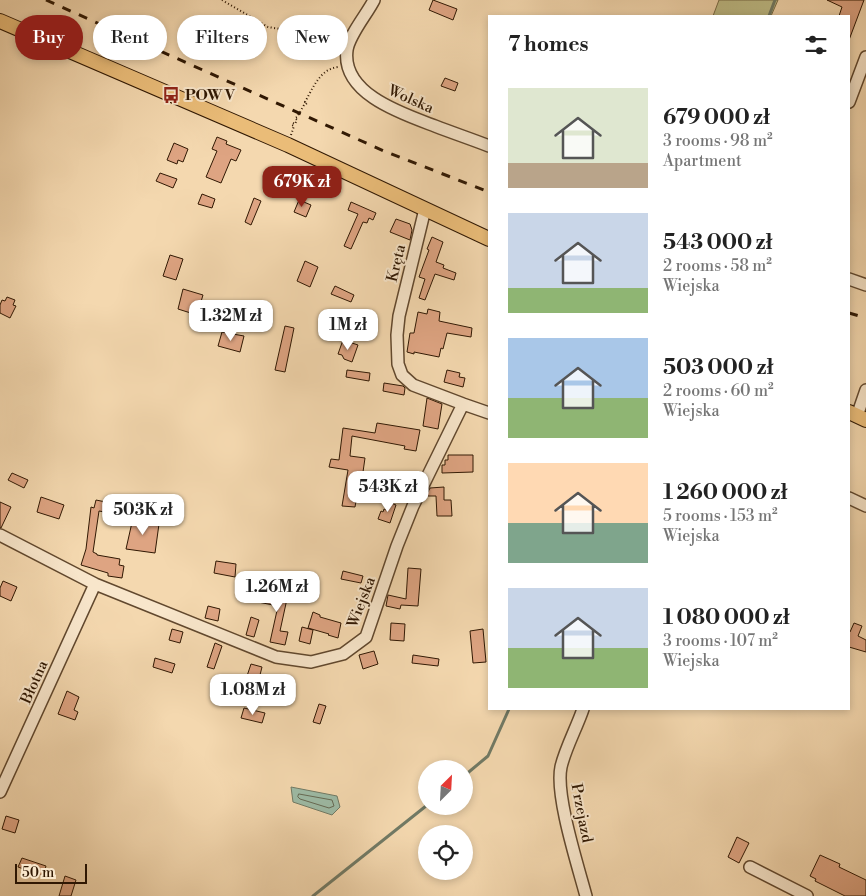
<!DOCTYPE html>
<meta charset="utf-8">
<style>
body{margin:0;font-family:"Libre Bodoni",serif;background:#f6f6f6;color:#222;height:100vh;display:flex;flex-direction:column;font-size:19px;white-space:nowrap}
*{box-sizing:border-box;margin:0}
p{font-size:16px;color:#767676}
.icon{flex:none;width:28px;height:28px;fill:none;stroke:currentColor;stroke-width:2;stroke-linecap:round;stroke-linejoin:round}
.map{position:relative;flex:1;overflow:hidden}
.panel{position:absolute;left:488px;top:15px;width:362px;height:695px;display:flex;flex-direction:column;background:#fff;border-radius:0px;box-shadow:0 2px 8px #0003}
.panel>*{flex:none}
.top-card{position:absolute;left:15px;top:15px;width:398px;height:45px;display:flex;gap:10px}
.needle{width:32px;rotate:24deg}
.fabs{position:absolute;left:418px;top:760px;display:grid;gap:10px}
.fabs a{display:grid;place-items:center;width:55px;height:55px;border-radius:50%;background:#fff;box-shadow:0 2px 8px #0003;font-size:25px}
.scale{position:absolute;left:15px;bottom:12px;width:72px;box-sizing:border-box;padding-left:5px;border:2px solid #301803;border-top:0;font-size:14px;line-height:18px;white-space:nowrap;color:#301803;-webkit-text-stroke:4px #f8e6cb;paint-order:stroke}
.price{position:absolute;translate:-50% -42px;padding:0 11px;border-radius:10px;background:#fff;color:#222;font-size:16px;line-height:32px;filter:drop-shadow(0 1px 2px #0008)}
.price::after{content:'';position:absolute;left:50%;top:30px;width:15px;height:11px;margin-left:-8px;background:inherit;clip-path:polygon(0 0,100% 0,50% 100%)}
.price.current{background:#8f2418;color:#fff}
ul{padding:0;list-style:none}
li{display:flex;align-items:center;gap:15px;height:125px;padding:0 20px}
li span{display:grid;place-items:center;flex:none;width:140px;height:100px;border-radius:0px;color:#555}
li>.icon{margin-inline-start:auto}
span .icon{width:60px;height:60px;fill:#fffc;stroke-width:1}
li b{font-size:21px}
h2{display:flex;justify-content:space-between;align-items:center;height:60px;padding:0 20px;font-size:21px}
.chip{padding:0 18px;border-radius:22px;background:#fff;box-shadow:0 2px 8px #0003;font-size:18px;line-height:45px}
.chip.current{background:#8f2418;color:#fff}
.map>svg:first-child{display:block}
</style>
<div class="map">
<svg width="866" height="896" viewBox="0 0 866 896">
<rect width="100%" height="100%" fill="#f4d8af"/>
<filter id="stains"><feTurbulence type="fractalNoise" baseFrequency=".004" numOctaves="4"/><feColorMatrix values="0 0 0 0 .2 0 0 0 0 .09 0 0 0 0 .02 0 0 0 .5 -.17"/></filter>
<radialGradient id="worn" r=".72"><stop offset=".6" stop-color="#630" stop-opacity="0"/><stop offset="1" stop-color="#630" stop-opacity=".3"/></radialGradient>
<path fill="#bfbe88" stroke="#786b46" d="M719,0H778L771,16H713Z"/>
<path fill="#9dbba6" stroke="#717a65" d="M291,787L337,796L340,807L332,815L293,802Z"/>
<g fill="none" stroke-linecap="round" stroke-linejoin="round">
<path stroke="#666a54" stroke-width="1" d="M299,794L332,800L334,806L329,808L300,799L298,797Z"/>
<path stroke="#717a65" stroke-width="3" d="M769,16L775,0
M464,776L488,756L509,709
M313,896L426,806"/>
</g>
<path fill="#dea482" stroke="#301803" d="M433,0L457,9L453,20L429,10Z
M827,0H864L849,40V16H839L842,7Z
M445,78L458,83L455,91L441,86Z
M217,137L227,141L226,144L241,150L236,161L231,159L221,183L206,177L217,151L212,149Z
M174,143L188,149L183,162L178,160L177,164L167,160Z
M160,173L177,179L173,188L156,181Z
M202,194L215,199L212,208L198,204Z
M254,198L261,201L251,225L245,222Z
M299,200L311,205L306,217L294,212Z
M351,202L376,213L373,220L369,218L367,223L363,222L351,249L344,246L358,214L348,210Z
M396,219L410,224L412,230L410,240L390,232Z
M432,237L443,242L436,262L444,265L443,268L456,273L454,280L435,274L425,300L419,298L425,279L419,277L429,250L427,249Z
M170,255L183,259L176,280L163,276Z
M305,261L318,267L310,287L297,281Z
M335,286L354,295L351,302L331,294Z
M183,289L203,295L197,315L178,309Z
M7,297L15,300L13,305L16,306L10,318L0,313V305L2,300L5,301Z
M428,309L440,312L439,321L472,328L471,337L447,333L443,349L441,348L439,357L414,352V354L407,352L410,333H414L418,312L427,314Z
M331,310L345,315L342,323L328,319Z
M285,326L294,328L285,372L275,370Z
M222,332L244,336L240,352L218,346Z
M343,340L358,345L352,362L344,359L342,355L338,354Z
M347,370L370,373L369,381L346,377Z
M447,370L460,373L459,377L465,378L463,387L444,382Z
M384,383L403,386L405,388L404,395L383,391Z
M427,398L442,404L438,429L423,426Z
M377,423L420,430L416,451L404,449L405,446L352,436L350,456L365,458L363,472H361L355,507L342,506L348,470L329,467L331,459L339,460L343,428L375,433Z
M448,455H473V472L442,473V465H445V460H448Z
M12,473L28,480L24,488L8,480Z
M444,487V500H451L452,516H437L436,496H426L430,488Z
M41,497L64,505L59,519L37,512Z
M96,500L130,507L128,516L99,511L93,552L97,554V555L120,559L119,565L124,566L122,578L108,576V573L81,565L86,549L91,507L94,508Z
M0,502L11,507L1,528H0Z
M389,502L396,505L390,523L378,519L381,511L383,512L384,509L386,510Z
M133,518L159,524L155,553L126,549Z
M216,561L236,564L235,577L214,573Z
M408,568L421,569L418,606L401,605L400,609L386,606L388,595L406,599Z
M343,571L363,576L361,583L341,579Z
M3,581L17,587L11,601L0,596V588Z
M282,583L290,585L280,631L288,632L285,645L270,642L278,606L253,601L255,594L279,599Z
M208,606L220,609L218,621L205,618Z
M313,612L320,615V617L341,623L338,638L328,635L329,634L308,628Z
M251,617L259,620L254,637L246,635Z
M391,623L405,624L404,641L390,640Z
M854,623L862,626L858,636L866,640V652L849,647V631L850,632Z
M302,627L313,630L310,644L299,641Z
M172,629L183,632L180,643L169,640Z
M483,629L486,662L473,663L470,631Z
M215,643L222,646L214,669L207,667Z
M374,651L378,664L363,669L359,655Z
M413,655L439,659L438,666L412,663Z
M155,658L175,664L172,673L153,667Z
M251,664L262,667L259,679L247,676Z
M67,691L79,697L74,710L78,712L75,720L58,714Z
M319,704L326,706L320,724L313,722Z
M244,708L265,713L262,723L241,718Z
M6,816L19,820L15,833L2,829Z
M737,837L749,843L739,863L728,857Z
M820,855L840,864L839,867L866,880V896H845L815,881L816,879L810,876Z
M22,858L46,866L43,876L18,867Z
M65,876L76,880L71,896H59Z"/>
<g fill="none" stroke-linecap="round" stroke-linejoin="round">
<g stroke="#61482e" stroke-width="14">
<path id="minor" d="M374,0C367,14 349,35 347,50C341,94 403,114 435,126C453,133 471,139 489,146
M849,102L866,57
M425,209L399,316L397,335L398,364L402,375L413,385L463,404L489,413
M849,279L866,285
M857,416L866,390
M849,498L866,506
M0,535L95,584L276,657L311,662L343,654L366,637L397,546L413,506L463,404
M583,709C577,727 565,749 561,767C555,795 578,866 586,896
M0,792L95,584
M750,867L807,896"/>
</g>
<g stroke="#301803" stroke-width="16">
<path id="major" d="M0,21L288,145L489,239
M849,412L866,420"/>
</g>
<path stroke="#301803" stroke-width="2" stroke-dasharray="1 2.5" stroke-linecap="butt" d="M222,0L268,27L280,29L336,55
M291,135L294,126L292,125L293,123L295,124L297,120L295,118L297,117L304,105H305L307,103L305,102C313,88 320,69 338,67"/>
<use href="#minor" stroke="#f8e6cb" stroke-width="11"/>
<use href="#major" stroke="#eabc78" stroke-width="14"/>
<path stroke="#301803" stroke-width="3" stroke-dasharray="9 9" stroke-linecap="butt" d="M46,0L384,151L489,192
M849,313L866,318"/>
</g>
<defs>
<g id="bus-bare" transform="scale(1.35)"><path d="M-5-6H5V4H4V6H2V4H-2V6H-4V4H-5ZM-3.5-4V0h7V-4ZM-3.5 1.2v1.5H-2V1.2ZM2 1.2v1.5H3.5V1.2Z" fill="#8f2418" stroke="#f8e6cb" stroke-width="2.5" paint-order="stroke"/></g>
</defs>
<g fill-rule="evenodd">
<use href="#bus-bare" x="171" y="95"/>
</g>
<g text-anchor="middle" stroke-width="4" stroke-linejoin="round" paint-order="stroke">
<g font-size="15" font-weight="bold" fill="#301803" stroke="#f8e6cb" text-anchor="start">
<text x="185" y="100">POW V</text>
</g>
<g font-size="15" fill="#301803" stroke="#f8e6cb">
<text transform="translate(411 99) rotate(24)" y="5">Wolska</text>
<text transform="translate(396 263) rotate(-76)" y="5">Kręta</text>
<text transform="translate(361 602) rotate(-69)" y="5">Wiejska</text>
<text transform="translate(34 682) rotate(-66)" y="5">Błotna</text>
<text transform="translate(582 813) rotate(79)" y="5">Przejazd</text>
</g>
</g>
<rect width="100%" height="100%" filter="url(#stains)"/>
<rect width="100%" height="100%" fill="url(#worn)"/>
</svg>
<div class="fabs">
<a><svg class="needle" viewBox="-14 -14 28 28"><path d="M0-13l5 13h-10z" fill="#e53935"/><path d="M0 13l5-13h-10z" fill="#767676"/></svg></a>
<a><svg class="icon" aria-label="locate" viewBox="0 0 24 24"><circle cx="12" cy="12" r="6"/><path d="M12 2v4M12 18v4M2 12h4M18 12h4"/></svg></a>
</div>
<div class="scale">50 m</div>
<b class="price current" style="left:302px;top:208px">679K zł</b>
<b class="price" style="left:231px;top:342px">1.32M zł</b>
<b class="price" style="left:348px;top:351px">1M zł</b>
<b class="price" style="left:388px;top:513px">543K zł</b>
<b class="price" style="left:143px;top:536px">503K zł</b>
<b class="price" style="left:277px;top:613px">1.26M zł</b>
<b class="price" style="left:253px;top:716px">1.08M zł</b>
<div class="top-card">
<a class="chip current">Buy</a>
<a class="chip">Rent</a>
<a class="chip">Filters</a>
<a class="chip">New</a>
</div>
<section class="panel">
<h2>7 homes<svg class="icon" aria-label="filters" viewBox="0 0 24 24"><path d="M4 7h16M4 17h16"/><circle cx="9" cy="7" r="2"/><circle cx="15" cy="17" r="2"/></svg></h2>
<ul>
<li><span style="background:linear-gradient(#dfe7d0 75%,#b9a48a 0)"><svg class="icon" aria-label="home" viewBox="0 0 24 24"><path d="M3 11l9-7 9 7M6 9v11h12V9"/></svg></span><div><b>679 000 zł</b><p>3 rooms · 98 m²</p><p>Apartment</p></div></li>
<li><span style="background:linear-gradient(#c9d6e8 75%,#8fb573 0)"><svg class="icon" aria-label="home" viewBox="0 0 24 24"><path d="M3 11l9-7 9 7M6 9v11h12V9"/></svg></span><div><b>543 000 zł</b><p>2 rooms · 58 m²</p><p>Wiejska</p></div></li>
<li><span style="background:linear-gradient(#a9c7e8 60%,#8fb573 0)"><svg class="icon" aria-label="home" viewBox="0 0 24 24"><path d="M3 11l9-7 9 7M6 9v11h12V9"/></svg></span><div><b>503 000 zł</b><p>2 rooms · 60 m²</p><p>Wiejska</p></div></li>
<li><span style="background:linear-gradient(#ffd9b3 60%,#7fa58c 0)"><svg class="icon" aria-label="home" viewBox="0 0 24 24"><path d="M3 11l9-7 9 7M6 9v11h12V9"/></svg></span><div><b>1 260 000 zł</b><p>5 rooms · 153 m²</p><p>Wiejska</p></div></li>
<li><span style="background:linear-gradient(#c9d6e8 60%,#8fb573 0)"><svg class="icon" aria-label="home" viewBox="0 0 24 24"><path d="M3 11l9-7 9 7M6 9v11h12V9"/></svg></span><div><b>1 080 000 zł</b><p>3 rooms · 107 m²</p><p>Wiejska</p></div></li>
</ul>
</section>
</div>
